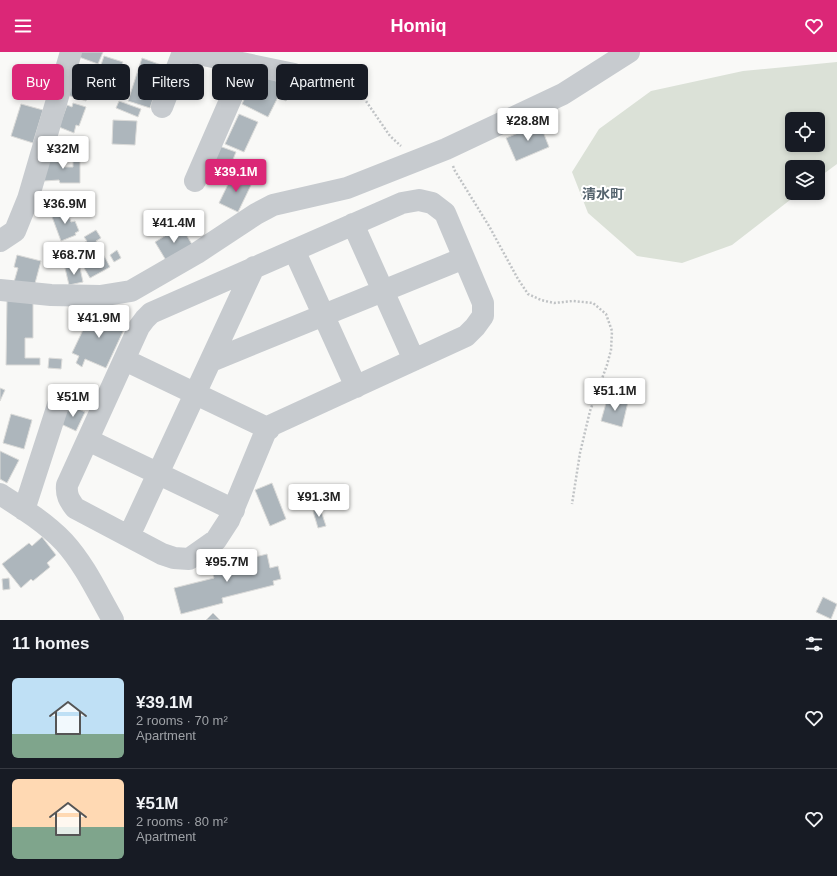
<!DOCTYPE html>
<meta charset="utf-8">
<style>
body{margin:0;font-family:Arial,"Noto Sans JP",sans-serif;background:#20242c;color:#f1f3f6;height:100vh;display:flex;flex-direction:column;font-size:15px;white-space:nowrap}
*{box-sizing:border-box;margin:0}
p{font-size:13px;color:#9ea1a6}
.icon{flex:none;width:22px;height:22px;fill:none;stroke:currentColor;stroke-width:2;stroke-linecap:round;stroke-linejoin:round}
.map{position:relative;height:568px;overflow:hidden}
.side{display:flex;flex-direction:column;background:#171b24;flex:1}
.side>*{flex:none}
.guide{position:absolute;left:12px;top:12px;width:400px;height:36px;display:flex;gap:8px}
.controls{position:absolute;left:785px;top:60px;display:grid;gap:8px}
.controls a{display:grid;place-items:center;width:40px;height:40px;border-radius:6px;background:#171b24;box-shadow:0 2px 6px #0003;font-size:20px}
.price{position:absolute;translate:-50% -34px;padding:0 9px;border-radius:4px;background:#fff;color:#222;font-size:13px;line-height:26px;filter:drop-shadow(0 1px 2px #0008)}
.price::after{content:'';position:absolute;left:50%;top:24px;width:12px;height:9px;margin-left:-6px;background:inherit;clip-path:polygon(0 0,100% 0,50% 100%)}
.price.on{background:#db2777;color:#fff}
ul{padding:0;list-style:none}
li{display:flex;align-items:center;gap:12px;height:100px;padding:0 12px}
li+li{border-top:1px solid #363941}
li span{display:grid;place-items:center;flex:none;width:112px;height:80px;border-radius:6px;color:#555}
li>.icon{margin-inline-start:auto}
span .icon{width:48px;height:48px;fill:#fffc;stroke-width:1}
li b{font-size:17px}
h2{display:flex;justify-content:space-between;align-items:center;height:48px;padding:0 12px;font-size:17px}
.pill{padding:0 14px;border-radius:6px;background:#171b24;box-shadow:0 2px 6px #0003;font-size:14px;line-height:36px}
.pill.on{background:#db2777;color:#fff}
header{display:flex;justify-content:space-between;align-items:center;height:52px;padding:0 12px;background:#db2777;color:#fff;font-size:18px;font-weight:800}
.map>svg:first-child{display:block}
</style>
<header><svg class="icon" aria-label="menu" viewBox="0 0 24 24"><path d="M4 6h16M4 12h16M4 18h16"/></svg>Homiq<svg class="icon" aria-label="heart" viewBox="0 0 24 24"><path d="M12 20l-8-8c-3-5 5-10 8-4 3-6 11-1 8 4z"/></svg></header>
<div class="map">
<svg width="837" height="568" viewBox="0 0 837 568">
<rect width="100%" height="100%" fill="#f9f9f7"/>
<path fill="#dbe1d7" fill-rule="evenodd" d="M837,10V112L818,126V115H792V141H799L732,193L682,211L637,204L588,161L572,120L599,77L651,39L743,19ZM792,67H818V93H792Z"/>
<path fill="#adb6bc" stroke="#dbdbd9" d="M81,0H103L98,12L79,5Z
M104,4L123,10L120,17L124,18L122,26L99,19Z
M142,6L164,14L150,56L128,49Z
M75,16L94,21L86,49L67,43Z
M268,25L292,37L286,49L278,45L268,65L242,52L252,31L263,36Z
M119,49L141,57L138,65L116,56Z
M73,51L86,55L79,74L76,73L74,81L59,75L67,53L72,55Z
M21,52L43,58L33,91L11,84Z
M239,62L258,70L244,100L225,92Z
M113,68L137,69L135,93L112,92Z
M540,72L549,95L516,109L506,86Z
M219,94L236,100L225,127L209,120Z
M73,98H80V131H60L59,128L44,129V109L63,108V115H73Z
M233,122L252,131L238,160L219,151Z
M66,156L71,170L75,169L79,179L75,181L76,183L61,189L51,162Z
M181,174L193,194L167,210L155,190Z
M96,178L101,186L96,189L110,215L90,226L83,214L86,212L76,195L87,189L84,185Z
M117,198L121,206L114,210L110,203Z
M17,203L41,209L34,235L14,230L18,216L14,215Z
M73,214V217L80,216L83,230L69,233L65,216Z
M7,248H33V286H25V306H40V313H6Z
M103,253L109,256L106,263L126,273L106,316L85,307L82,315L76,311L79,304L72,301L93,257L100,261Z
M49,306L62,307L61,317L48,316Z
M0,336L5,338L0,349Z
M608,344L628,350L622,375L601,369Z
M70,353L85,360L76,379L61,372Z
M11,362L32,368L24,397L3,391Z
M0,399L19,408L7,431L0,427Z
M272,431L286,467L270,474L255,438Z
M320,456L326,474L318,476L313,459Z
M42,485L56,503L47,511L50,515L33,529L31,527L21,536L2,512L29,491L32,494Z
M267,502L270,516L278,514L281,527L273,529L274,533L222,546L223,551L181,562L174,536L214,526L211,516Z
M9,526L10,537L3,538L2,527Z
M823,545L837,552L831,567L816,560Z
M213,561L220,568H206Z"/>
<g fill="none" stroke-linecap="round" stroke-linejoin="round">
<path stroke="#c0c3c5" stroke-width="2.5" stroke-dasharray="2 2" stroke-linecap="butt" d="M357,36L390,84L401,94
M453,114L455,119L489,174L518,227L528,242L541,248L554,251L573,249L593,251L606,262L612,279L611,298L607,313L590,359L580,401L572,452"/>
<path stroke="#c7cbcf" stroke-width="22" d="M189,0L294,22
M162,55L183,0
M195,129L246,12
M419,148L432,151L445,161L483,251V264L475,275L466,284L272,373L265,381L229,468L216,488L189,507L174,506L162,502L75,456C69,448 66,443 67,433L139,275L145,267L151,261L402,151Z
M353,172L414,308
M0,189L15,179L28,147L71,0
M294,198L356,335
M0,238L51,243L100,244L131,239L197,201L256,162L273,153L347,136L446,97L563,42L629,0
M125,308L269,377
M211,309L464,206
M88,388L234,458
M0,442C22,456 46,471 64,490C85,513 98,542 113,568
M24,458L59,350
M129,484L254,215"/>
</g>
<g text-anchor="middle" stroke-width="4" stroke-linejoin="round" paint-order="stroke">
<g font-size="14" font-weight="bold" fill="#55646e" stroke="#fff">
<text x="603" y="147">清水町</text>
</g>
</g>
</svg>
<div class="controls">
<a><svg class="icon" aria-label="locate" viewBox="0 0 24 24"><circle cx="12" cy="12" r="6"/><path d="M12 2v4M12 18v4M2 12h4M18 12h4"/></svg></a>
<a><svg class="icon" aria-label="layers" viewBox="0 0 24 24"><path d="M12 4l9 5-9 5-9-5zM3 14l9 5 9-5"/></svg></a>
</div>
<b class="price" style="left:528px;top:90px">¥28.8M</b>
<b class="price" style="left:63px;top:118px">¥32M</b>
<b class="price on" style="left:236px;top:141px">¥39.1M</b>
<b class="price" style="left:65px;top:173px">¥36.9M</b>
<b class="price" style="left:174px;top:192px">¥41.4M</b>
<b class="price" style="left:74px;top:224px">¥68.7M</b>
<b class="price" style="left:99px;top:287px">¥41.9M</b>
<b class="price" style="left:615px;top:360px">¥51.1M</b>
<b class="price" style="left:73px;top:366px">¥51M</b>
<b class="price" style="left:319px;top:466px">¥91.3M</b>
<b class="price" style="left:227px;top:531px">¥95.7M</b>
<div class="guide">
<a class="pill on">Buy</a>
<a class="pill">Rent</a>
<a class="pill">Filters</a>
<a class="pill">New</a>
<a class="pill">Apartment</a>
</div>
</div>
<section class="side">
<h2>11 homes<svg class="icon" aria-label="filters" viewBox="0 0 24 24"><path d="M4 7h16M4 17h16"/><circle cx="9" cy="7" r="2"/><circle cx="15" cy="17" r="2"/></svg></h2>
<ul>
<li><span style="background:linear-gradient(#bfe0f5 70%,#7fa58c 0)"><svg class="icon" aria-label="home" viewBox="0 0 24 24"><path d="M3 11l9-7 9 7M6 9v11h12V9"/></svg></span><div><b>¥39.1M</b><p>2 rooms · 70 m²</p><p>Apartment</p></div><svg class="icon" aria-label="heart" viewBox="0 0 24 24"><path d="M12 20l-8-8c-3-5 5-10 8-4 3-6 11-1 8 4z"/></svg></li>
<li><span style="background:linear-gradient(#ffd9b3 60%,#7fa58c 0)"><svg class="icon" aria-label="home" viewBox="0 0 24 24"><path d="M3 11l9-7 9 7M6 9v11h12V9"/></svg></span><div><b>¥51M</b><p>2 rooms · 80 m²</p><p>Apartment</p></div><svg class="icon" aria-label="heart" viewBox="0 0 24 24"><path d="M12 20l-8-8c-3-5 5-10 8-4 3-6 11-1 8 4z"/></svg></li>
</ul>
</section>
